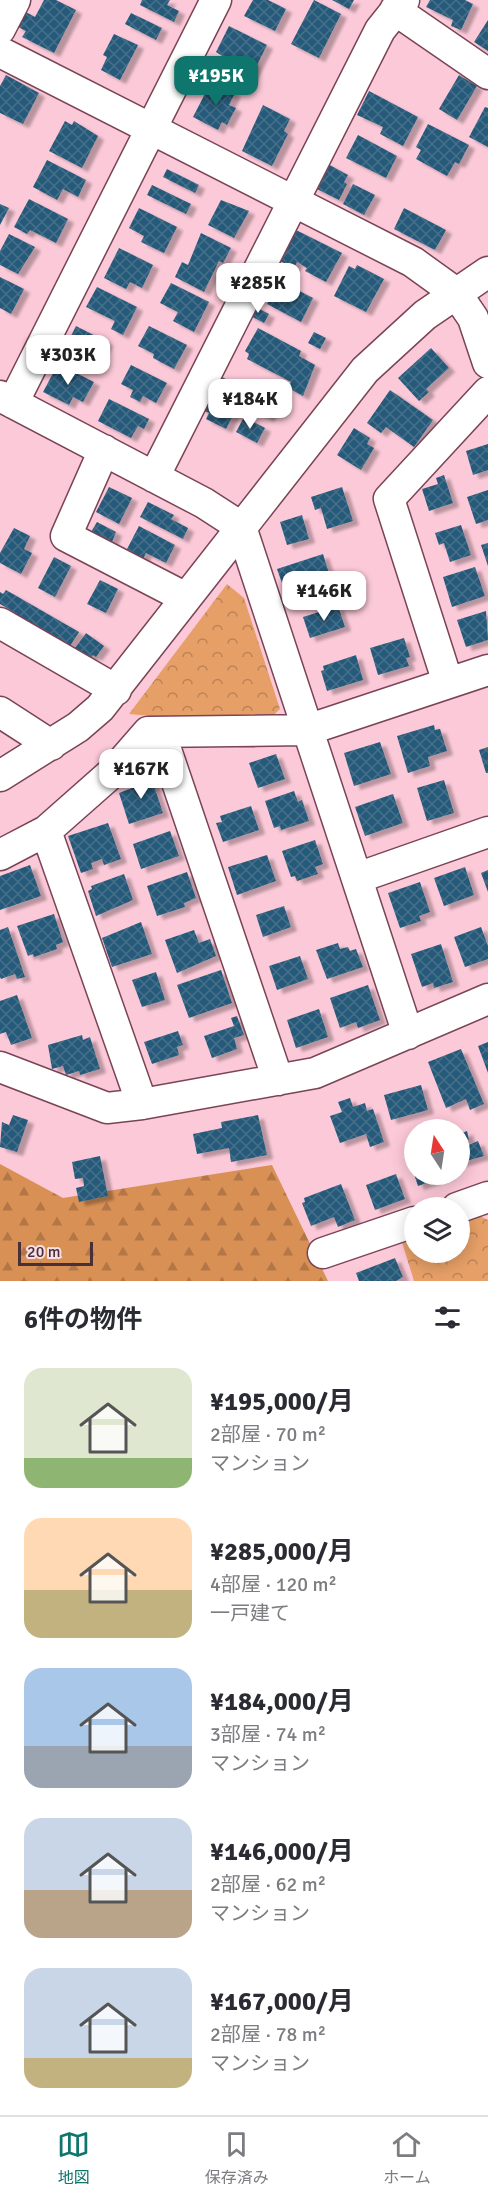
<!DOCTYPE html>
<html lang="ja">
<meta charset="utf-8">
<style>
body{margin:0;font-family:Signika,"Noto Sans JP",sans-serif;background:#f7f7f7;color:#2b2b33;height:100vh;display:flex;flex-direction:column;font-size:22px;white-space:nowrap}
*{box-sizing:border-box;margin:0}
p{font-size:20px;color:#7c7c81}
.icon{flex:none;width:33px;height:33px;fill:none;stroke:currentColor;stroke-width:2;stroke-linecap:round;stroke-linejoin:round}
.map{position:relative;height:1281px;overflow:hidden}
.panel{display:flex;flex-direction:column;background:#fff;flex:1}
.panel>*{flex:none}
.needle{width:39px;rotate:348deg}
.buttons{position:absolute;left:404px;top:1119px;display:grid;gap:12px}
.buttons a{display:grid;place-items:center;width:66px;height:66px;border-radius:50%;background:#fff;box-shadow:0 3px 15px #0003;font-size:30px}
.scale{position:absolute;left:18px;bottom:15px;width:75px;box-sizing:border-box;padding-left:6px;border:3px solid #493038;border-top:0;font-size:16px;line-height:21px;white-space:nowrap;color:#493038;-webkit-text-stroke:4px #f8dee6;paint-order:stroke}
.price{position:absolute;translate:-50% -51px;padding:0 14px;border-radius:12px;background:#fff;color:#222;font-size:20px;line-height:39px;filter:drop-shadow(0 2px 3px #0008)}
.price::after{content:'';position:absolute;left:50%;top:36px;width:18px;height:14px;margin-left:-9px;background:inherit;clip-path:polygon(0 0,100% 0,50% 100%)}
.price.on{background:#0f766e;color:#fff}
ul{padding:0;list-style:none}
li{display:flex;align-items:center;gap:18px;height:150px;padding:0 24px}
li span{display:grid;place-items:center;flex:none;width:168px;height:120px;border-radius:18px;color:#555}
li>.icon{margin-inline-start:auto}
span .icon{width:72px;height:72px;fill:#fffc;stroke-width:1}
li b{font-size:26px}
h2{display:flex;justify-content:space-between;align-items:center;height:72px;padding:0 24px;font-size:26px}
.dock{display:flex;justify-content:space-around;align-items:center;height:84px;border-top:2px solid #e1e1e2;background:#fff;font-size:16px;color:#7c7c81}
.dock a{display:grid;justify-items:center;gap:3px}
.dock .on{color:#0f766e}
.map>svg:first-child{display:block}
</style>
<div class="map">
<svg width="488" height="1281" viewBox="0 0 488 1281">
<defs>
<pattern id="forest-firs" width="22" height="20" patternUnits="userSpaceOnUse" patternTransform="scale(1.5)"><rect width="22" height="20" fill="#d99055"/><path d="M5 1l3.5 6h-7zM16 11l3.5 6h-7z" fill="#b27647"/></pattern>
<pattern id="park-crowns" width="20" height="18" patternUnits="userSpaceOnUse" patternTransform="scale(1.5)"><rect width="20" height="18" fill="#e69f67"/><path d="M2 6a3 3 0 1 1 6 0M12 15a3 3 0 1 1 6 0" fill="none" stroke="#bc8256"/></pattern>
<pattern id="building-cross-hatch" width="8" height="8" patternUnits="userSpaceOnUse" patternTransform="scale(1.5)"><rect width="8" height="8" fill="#255a7a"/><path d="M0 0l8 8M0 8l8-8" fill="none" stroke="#466f89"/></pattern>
<filter id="shadow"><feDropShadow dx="6" dy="4" stdDeviation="1.5" flood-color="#0004"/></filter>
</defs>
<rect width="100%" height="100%" fill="#fcc9d8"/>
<path fill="url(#forest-firs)" d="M0,1164L63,1198L272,1165L328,1281H0Z"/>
<path fill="url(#park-crowns)" d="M227,584L244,598L280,709L262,726L129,714Z
M474,1213L488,1220V1281H414L401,1239L414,1235V1252H459V1218Z"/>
<path fill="url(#building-cross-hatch)" filter="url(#shadow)" d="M44,0H56L76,10L54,53L22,37L26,31L16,26L24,11L35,17Z
M142,0H170L167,5L179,11L174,22L140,5Z
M253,0H268L286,9L275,31L244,16Z
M314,0L341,14L319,58L291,44Z
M332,0H354L349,9Z
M430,0H465L473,4L461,30L451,26L453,20L426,7Z
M131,13L162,28L156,40L125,24Z
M488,20V51L474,42Z
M229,26L267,45L245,89L215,74L224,57L216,52Z
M114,34L138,45L120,80L101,70L107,57L103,55Z
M6,75L39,93L23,124L0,113V86Z
M459,75L477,86L457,120L439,109Z
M211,82L235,93L229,105L236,108L227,125L222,122L218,130L193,117Z
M369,91L418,117L403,146L380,134L383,127L357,115Z
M263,105L290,119L284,131L288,134L272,166L242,151Z
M485,107L488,108V147L469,137Z
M65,121L72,125L74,121L98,136L82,168L49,151Z
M428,124L469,145L459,164L455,162L447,176L416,159L421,150L416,147Z
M358,135L397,156L386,178L346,158Z
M47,160L86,180L78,197L63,189L57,200L33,187Z
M326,163L348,175L344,182L347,184L339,200L313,187Z
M167,169L199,185L195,193L163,177Z
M353,184L375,195L364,215L343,204Z
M152,185L191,204L186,214L147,195Z
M29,199L68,219L56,243L30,230L27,234L14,227Z
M221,200L249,211L234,238L208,225Z
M0,204L9,208L0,225Z
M139,208L177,227L164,253L141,242L144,236L129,228Z
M404,208L446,230L435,250L394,229Z
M296,230L342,253L326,282L305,271L307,268L297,262L294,268L280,261Z
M201,233L231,248L223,263L219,261L204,292L175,277L182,262L188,265Z
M9,234L35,247L18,274L0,265V251Z
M119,248L153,265L142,288L130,282L126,289L104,278Z
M357,265L384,279L366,312L334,296L349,266L355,269Z
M0,277L24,289L11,314L0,308Z
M280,281L313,298L301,322L267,304Z
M171,283L209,302L194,332L173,321L178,312L160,303Z
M97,287L137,307L123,335L111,329L115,321L86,307Z
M252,305L269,314L264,323L247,314Z
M76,326L107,342L95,366L64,350Z
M149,326L187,345L174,369L153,358L154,354L138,346Z
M258,328L301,351L299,356L315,365L303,396L288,388L291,382L247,359L249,354L245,351Z
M314,332L326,338L320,349L308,343Z
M431,348L449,368L426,389L429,392L419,401L398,378Z
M58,364L94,382L83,402L73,397L69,405L43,392Z
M131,365L167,383L156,403L143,396L140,402L130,397L133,390L121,384Z
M222,377L244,389L236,405L220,396L223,391L216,388Z
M390,390L433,420L414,447L386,427L381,433L367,423Z
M255,394L275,405L268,418L248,407Z
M211,398L235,411L226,429L206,419L209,413L204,411Z
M109,399L149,419L144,429L138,426L131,438L98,421Z
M244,417L265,428L257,443L236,432Z
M354,428L370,438L367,444L374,448L361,470L337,455Z
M488,444V470L473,475L466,451Z
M444,475L453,503L429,511L422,489L438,484L436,478Z
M109,487L132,498L119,524L96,512Z
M342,487L353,521L327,529L321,508L315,510L311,497Z
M488,490V520L476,524L467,497Z
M148,502L174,515L171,519L188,528L183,539L140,517Z
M302,515L309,539L287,545L280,522Z
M97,522L116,532L112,542L91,532Z
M461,525L471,555L450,562L444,543L439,545L435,533Z
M139,526L175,545L166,563L146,553L143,559L126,551Z
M14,528L30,536L24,549L32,553L21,574L0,563V553Z
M488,543V566L481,545Z
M323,554L332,583L323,586L325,590L293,599L288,582L282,583L277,569Z
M54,557L71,566L55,597L38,588Z
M475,567L485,596L452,607L443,577Z
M100,580L118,589L106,613L87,604Z
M6,590L79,632L70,646L52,635L50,638L15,618L17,614L0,604V592L3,594Z
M338,606L345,627L310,638L303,617Z
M486,611L488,640L466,647L457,620Z
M86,633L104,646L96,657L93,655L90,659L75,648Z
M404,638L410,657L406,658L409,666L378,675L370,648Z
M356,655L363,680L327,691L321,671L324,670L323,666Z
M434,725L435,730L440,729L447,751L428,757L430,766L408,773L397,736Z
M380,742L391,774L354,786L344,753Z
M488,747V773H486L479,750Z
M276,754L285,779L258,788L249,763Z
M150,774L163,813L129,824L119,793L132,788L129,781Z
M444,780L454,813L427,821L417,788Z
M294,791L298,802L302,800L309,821L281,830L280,826L274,828L265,801Z
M393,794L403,823L365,836L355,807Z
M251,806L259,830L223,842L216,823L222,822L220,816Z
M108,823L121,859L104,865L102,859L91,863L93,869L81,873L68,836Z
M170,831L179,856L141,869L133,844Z
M315,840L323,864L315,867L318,874L297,881L295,876L291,877L282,851Z
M267,855L276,881L237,895L228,867Z
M30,865L41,896L0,910V876Z
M465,867L474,895L444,906L434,878Z
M488,870V892L481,873Z
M187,872L196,898L184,903L185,907L157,916L147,886Z
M124,874L133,900L96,916L88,891L92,889L91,886Z
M420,882L430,912L419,916L421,921L400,928L388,893Z
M284,906L291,927L263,937L256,915Z
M54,914L63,942L56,945L57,949L34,957L33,954L28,956L17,926Z
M141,922L152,954L112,967L102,938Z
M8,927L25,977L17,979L15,974L1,979L0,977V930Z
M481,927L488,946V959L465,967L454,937Z
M194,930L199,943L210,939L216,956L177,973L165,940Z
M338,943L340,949L348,947L350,951L356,949L363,967L327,979L316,950Z
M441,944L453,982L434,988L433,983L422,987L411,954Z
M300,956L308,979L277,990L269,966Z
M221,970L232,1003L189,1018L177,985Z
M156,972L165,1000L142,1007L132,980Z
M368,985L380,1020L358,1028L356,1022L340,1028L330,998Z
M17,995L32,1038L11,1045L6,1032L0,1034V1001Z
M319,1009L328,1037L296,1048L287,1020Z
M237,1016L244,1035L234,1038L237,1049L212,1058L204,1036L234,1026L231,1018Z
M178,1031L183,1045L177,1047L179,1055L152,1064L144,1042Z
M82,1035L83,1040L90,1037L100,1069L80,1075L79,1071L66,1075L63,1066L52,1069L48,1045Z
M488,1042V1073L478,1046Z
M461,1049L484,1104L470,1110L466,1099L446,1108L428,1062Z
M421,1085L428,1110L391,1120L384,1095Z
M350,1098L353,1107L365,1103L367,1111L373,1109L384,1142L370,1147L366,1134L340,1143L330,1116L342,1112L338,1102Z
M13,1115L28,1120L17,1152L0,1147L2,1122L9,1125Z
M258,1115L267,1155L231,1162L229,1148L197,1154L193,1134L222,1128L221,1122Z
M467,1131L469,1140L459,1142V1134Z
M478,1141L484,1156L459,1163V1149Z
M100,1156L108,1196L79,1202L76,1188L84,1186L83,1178L75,1179L72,1162Z
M396,1174L405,1199L375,1210L366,1185Z
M414,1174H449V1175L418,1186Z
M341,1184L355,1220L338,1227L334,1217L311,1226L302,1203L305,1202L304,1198Z
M395,1258L403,1277L396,1281H359L356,1273Z"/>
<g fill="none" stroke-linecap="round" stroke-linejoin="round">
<g stroke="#794456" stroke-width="33">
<path id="minor" d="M395,10L488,74
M0,29L15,0
M0,52L413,262L456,293L473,318L488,363
M0,396L204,503L241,527L408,1034
M13,403L216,0
M104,450L66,536L186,598
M154,477L380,30L404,0
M0,623L116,690
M448,683L389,499L488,392
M0,712L51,745
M160,732L278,1080
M0,776L78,727L100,708L365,370L425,315L488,272
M46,831L142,1104
M0,855L46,831L114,771L148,732L307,730L488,670
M357,878L488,832
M0,1067L107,1108L142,1104L315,1073L488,999
M457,1208L488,1197
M323,1253L414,1222"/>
</g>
<use href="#minor" stroke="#fff" stroke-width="30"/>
</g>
</svg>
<div class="buttons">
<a><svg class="needle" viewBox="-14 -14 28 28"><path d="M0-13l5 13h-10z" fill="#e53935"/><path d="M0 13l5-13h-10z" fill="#7c7c81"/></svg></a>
<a><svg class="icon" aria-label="layers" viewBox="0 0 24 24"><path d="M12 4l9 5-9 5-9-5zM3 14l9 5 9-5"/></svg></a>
</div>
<div class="scale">20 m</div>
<b class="price on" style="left:216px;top:107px">¥195K</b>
<b class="price" style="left:258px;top:314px">¥285K</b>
<b class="price" style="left:68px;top:386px">¥303K</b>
<b class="price" style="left:250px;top:430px">¥184K</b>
<b class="price" style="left:324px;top:622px">¥146K</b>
<b class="price" style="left:141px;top:800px">¥167K</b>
</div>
<section class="panel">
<h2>6件の物件<svg class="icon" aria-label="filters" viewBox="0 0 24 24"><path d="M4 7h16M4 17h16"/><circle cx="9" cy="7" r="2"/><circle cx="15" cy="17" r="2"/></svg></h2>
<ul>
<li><span style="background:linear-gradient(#dfe7d0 75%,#8fb573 0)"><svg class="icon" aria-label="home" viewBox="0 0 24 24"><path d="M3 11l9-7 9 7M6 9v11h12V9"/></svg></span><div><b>¥195,000/月</b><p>2部屋 · 70 m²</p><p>マンション</p></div></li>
<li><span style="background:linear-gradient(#ffd9b3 60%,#c2b280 0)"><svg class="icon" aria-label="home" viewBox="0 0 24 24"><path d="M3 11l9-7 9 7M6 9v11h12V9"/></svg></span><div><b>¥285,000/月</b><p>4部屋 · 120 m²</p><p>一戸建て</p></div></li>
<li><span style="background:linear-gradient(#a9c7e8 65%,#9aa5b1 0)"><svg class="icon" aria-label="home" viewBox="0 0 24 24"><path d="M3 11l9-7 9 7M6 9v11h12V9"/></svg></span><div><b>¥184,000/月</b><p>3部屋 · 74 m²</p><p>マンション</p></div></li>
<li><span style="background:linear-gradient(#c9d6e8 60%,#b9a48a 0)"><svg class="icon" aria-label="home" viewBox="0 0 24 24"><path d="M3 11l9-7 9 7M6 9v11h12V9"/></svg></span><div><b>¥146,000/月</b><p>2部屋 · 62 m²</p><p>マンション</p></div></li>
<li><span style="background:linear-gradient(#c9d6e8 75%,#c2b280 0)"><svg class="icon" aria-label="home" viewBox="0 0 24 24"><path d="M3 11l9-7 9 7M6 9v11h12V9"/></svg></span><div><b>¥167,000/月</b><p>2部屋 · 78 m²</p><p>マンション</p></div></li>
</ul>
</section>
<nav class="dock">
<a class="on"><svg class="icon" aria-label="map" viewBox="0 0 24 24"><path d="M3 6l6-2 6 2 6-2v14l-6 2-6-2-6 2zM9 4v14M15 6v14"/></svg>地図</a>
<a><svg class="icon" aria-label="saved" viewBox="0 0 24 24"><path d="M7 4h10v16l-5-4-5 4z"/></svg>保存済み</a>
<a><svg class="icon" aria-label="home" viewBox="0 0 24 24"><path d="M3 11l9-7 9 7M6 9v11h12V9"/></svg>ホーム</a>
</nav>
